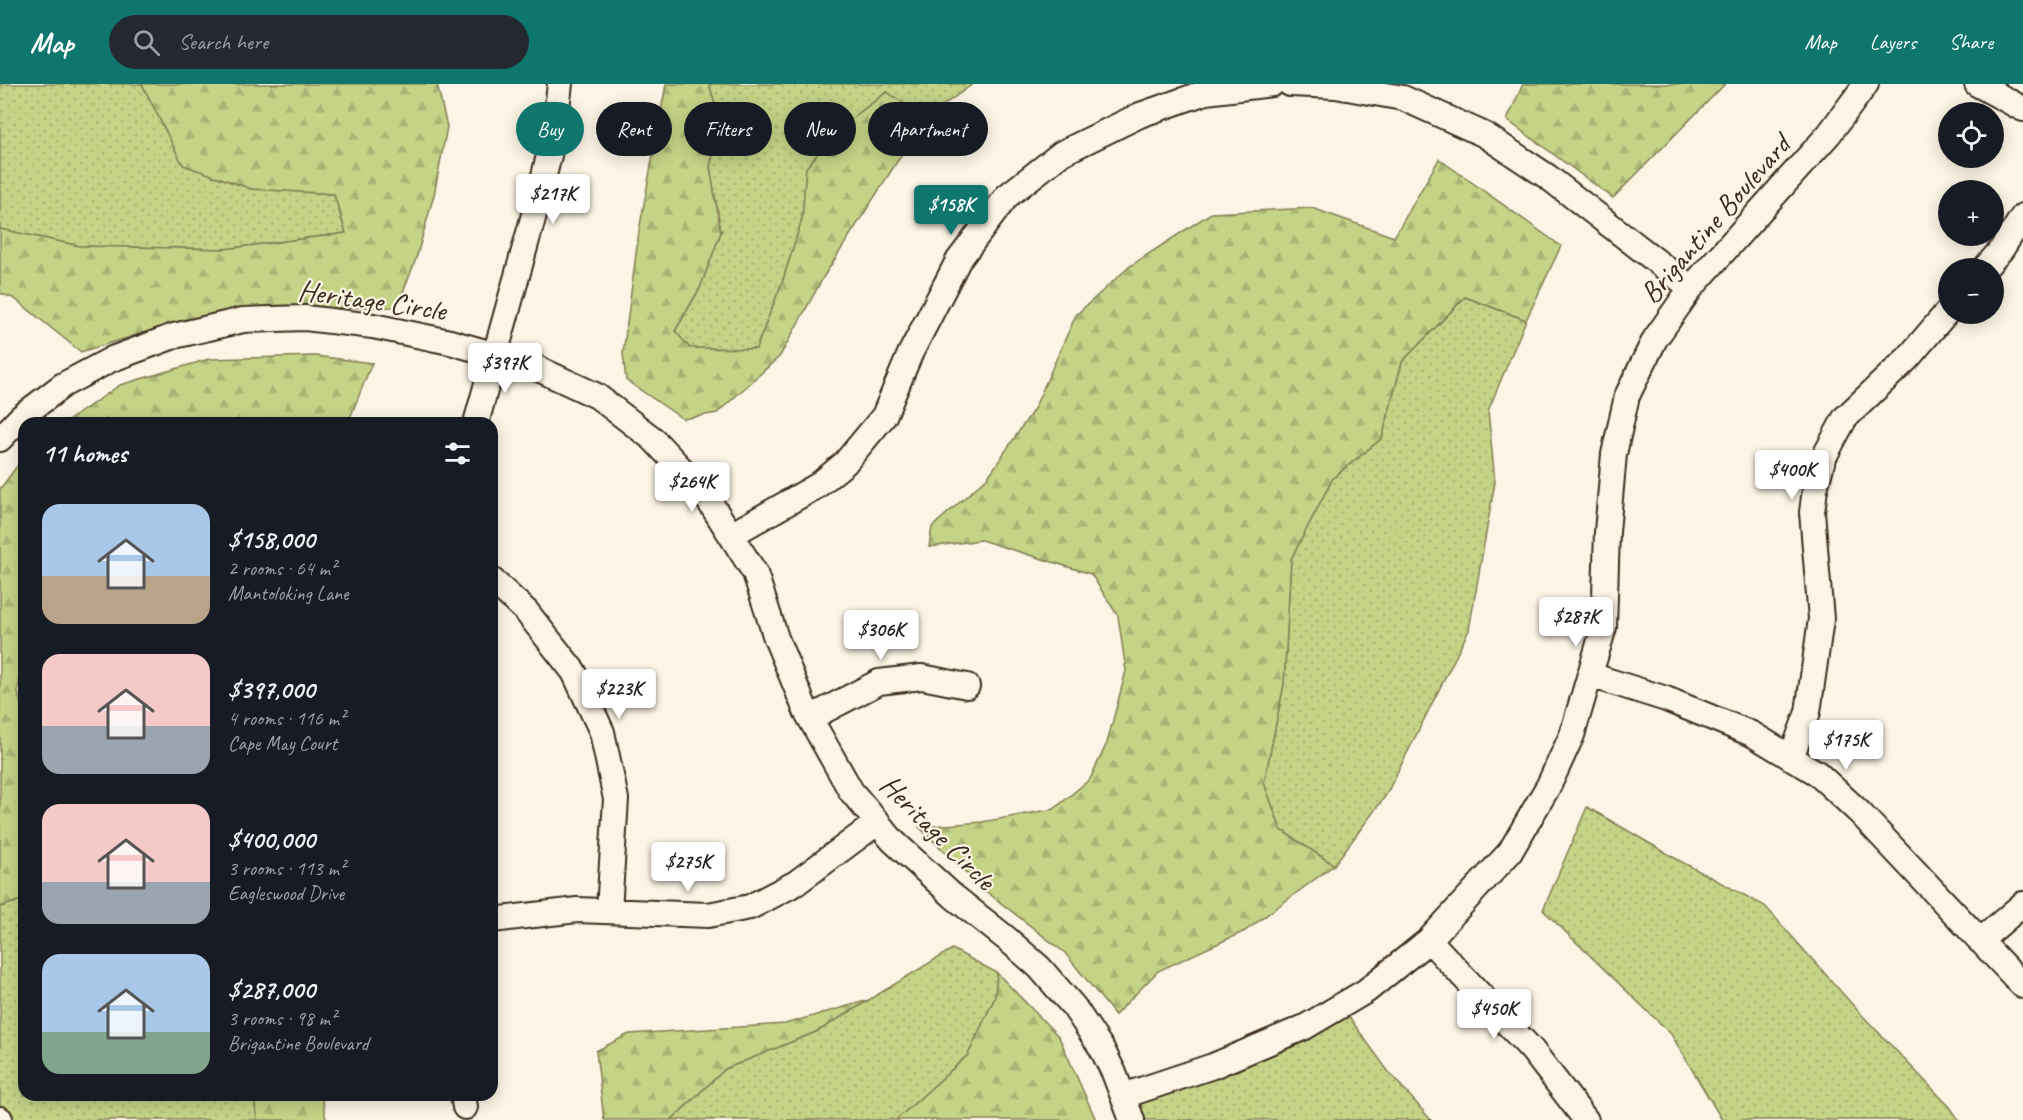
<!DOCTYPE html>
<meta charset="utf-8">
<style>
body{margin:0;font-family:Caveat,sans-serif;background:#242831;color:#f1f3f6;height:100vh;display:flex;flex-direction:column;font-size:22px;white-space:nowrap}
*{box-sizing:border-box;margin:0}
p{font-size:20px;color:#9ea1a6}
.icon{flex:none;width:33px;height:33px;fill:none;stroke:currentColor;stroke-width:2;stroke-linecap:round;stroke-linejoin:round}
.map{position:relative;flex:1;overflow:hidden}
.side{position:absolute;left:18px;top:333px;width:480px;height:684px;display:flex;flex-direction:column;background:#171b24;border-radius:18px;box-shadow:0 3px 15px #0003}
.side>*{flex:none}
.hud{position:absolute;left:516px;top:18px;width:570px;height:54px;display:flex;gap:12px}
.tools{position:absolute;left:1938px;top:18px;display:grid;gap:12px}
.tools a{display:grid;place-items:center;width:66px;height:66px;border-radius:50%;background:#171b24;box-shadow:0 3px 15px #0003;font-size:30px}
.price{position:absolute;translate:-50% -51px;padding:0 14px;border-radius:6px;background:#fff;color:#222;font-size:20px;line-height:39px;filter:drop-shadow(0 2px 3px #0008)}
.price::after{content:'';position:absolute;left:50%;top:36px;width:18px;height:14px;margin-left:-9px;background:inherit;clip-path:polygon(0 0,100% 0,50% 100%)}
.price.on{background:#0f766e;color:#fff}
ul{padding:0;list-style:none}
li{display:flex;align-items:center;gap:18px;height:150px;padding:0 24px}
li span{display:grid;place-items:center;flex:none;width:168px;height:120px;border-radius:18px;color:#555}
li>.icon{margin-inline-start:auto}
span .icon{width:72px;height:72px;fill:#fffc;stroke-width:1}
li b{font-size:26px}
h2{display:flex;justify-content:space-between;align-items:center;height:72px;padding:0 24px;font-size:26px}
.tag{padding:0 21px;border-radius:27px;background:#171b24;box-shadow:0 3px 15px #0003;font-size:21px;line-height:54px}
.tag.on{background:#0f766e;color:#fff}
header{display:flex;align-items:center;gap:36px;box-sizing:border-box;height:84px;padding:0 30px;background:#0f766e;color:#fff}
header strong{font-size:28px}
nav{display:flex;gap:33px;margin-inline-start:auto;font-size:21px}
.search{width:420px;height:54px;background:#242831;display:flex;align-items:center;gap:15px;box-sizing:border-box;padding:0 21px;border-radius:33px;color:#9ea1a6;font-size:22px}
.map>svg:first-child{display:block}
</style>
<header>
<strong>Map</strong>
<div class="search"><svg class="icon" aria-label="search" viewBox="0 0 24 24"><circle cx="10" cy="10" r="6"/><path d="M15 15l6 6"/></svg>Search here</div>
<nav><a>Map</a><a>Layers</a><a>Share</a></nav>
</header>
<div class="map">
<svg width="2023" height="1036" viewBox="0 0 2023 1036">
<defs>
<pattern id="grass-dots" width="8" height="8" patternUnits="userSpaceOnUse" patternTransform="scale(1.5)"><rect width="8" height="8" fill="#c5d387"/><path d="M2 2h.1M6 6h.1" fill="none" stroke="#aab574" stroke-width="1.8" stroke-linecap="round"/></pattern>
<pattern id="forest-firs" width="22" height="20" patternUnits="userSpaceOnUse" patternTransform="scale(1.5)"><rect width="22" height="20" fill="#c5d387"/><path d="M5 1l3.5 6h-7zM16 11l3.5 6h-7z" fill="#aab574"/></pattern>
</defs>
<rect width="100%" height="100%" fill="#fcf5e5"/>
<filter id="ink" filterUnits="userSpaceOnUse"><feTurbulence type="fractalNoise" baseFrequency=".0167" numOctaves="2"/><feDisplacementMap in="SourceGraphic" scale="12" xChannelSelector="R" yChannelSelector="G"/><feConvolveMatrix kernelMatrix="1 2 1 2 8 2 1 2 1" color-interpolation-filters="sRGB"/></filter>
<g filter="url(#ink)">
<path fill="url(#grass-dots)" stroke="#807e52" stroke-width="1.5" d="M0,0H142L183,81L252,105L334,110L346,149L225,165L80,162L0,145Z
M709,0H973L925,34L887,8L840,43L806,84L802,135L783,196L756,265L689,264L675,247L700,204L721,148L710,83L720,37Z
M1465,213L1526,236L1488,327L1495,398L1469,546L1386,711L1334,781L1281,746L1264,699L1284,600L1291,475L1333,394L1382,354L1402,278Z
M1587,723L1680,777L1765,822L1859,928L1950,1023L1959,1036H1722L1671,950L1543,826Z
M24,815V1011H254L257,1036H0V823Z
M952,865L997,889L995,913L968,971L896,1036H671L725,985L818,947Z
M1341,922L1388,987L1431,1036H1132L1123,1012Z"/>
<path fill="url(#forest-firs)" stroke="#807e52" stroke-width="1.5" d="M142,0H437L447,43L434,111L416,175L397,223L255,225L166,242L81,268L15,215L0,209V145L80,162L225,165L346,149L334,110L252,105L183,81Z
M666,0H709L720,37L710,83L721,148L700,204L675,247L690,264L756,265L783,196L802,135L806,84L840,43L887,8L925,34L824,192L780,272L717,329L683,335L626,296L623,270L639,147Z
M1523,0H1725L1613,114L1507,36Z
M1439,75L1561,162L1526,236L1465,213L1402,278L1382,354L1333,394L1291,475L1284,600L1264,699L1281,746L1334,781L1245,847L1158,887L1115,931L1065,869L983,805L919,743L982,738L1054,725L1090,695L1107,659L1126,587L1118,532L1091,490L981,456L929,463L932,443L988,393L1034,325L1076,231L1130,182L1211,129L1312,124L1394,153Z
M315,272L372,279L348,339H65L120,301L209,275Z
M24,373V567L18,608L24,633V815L0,823V405Z
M997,889L1059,953L1096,1036H896L968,971L995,913Z
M869,916L818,947L725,985L671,1036H604L596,967L629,950L785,940Z
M254,1011H322L326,1036H257Z"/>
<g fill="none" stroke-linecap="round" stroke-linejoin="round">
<g stroke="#3b2a1e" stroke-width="28">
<path id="minor" d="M1290,0L1336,2L1403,14L1485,51L1548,93L1691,204
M1977,0L2023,25
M1985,184L2001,166L2023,132
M476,339L537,120L553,55L560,0
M0,355L21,333L63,301L112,275L174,252L243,236L305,234L373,242L450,258L528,280L597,312L653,355L704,409L755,489L776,554L806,627L851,707L893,757L953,812L1007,855L1039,883L1074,923L1102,965L1114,989L1132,1036
M731,451L817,402L845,379L884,332L910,270L958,177L1007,112L1062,69L1140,31L1206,8L1272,0
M492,496L526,527L574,588L602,648L616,715L609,827
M1590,591L1666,615L1752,650L1817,689L1860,729L2023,902
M810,634L879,598L922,593L967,602
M1791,674L1808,628L1821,535L1812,428L1815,405L1823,375L1845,334L1908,274L1948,227
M492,836L577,826L708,831L750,823L796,799L878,738
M1429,856L1532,966L1586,1036
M1980,857L2023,820
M463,1011L465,1023
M1123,1012L1213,982L1305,943L1366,907L1429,856L1510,768L1549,701L1572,651L1604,543L1607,448L1614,370L1627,312L1655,255L1691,204L1829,50L1866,0
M0,1035V1036"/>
</g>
<use href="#minor" stroke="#fcf5e5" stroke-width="24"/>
</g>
</g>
<g text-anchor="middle" stroke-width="4.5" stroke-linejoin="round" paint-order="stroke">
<g font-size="30" fill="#3b2a1e" stroke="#fcf5e5">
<text transform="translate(1715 135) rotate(-49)" y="10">Brigantine Boulevard</text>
<text transform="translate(372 216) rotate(8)" y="10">Heritage Circle</text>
<text transform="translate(938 748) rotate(45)" y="10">Heritage Circle</text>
</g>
</g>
</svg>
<div class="tools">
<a><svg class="icon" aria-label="locate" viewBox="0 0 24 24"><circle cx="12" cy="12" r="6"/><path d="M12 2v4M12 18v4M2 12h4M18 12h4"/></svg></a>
<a>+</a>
<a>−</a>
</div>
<b class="price" style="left:553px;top:141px">$217K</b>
<b class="price on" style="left:951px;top:152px">$158K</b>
<b class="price" style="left:505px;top:310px">$397K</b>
<b class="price" style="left:1792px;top:417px">$400K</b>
<b class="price" style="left:692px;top:429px">$264K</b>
<b class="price" style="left:1576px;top:564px">$287K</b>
<b class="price" style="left:881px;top:577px">$306K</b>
<b class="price" style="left:619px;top:636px">$223K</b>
<b class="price" style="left:1846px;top:687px">$175K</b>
<b class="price" style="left:688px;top:809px">$275K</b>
<b class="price" style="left:1494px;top:956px">$450K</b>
<div class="hud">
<a class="tag on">Buy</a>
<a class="tag">Rent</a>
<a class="tag">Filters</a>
<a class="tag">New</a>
<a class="tag">Apartment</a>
</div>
<section class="side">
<h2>11 homes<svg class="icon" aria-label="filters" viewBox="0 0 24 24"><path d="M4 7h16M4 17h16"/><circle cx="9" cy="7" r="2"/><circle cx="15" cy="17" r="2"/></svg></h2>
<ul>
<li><span style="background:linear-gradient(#a9c7e8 60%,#b9a48a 0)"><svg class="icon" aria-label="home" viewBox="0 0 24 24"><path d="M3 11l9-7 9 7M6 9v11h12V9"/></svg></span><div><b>$158,000</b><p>2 rooms · 64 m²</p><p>Mantoloking Lane</p></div></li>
<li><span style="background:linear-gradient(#f6c9c9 60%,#9aa5b1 0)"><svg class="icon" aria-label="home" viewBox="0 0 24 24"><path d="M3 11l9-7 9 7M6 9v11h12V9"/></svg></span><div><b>$397,000</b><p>4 rooms · 116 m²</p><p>Cape May Court</p></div></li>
<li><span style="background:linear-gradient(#f6c9c9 65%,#9aa5b1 0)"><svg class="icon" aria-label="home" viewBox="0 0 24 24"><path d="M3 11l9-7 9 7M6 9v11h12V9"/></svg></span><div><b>$400,000</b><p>3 rooms · 113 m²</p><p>Eagleswood Drive</p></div></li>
<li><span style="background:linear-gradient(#a9c7e8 65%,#7fa58c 0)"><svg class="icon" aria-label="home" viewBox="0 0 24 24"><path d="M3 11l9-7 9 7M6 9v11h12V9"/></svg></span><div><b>$287,000</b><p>3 rooms · 98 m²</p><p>Brigantine Boulevard</p></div></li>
</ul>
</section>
</div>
